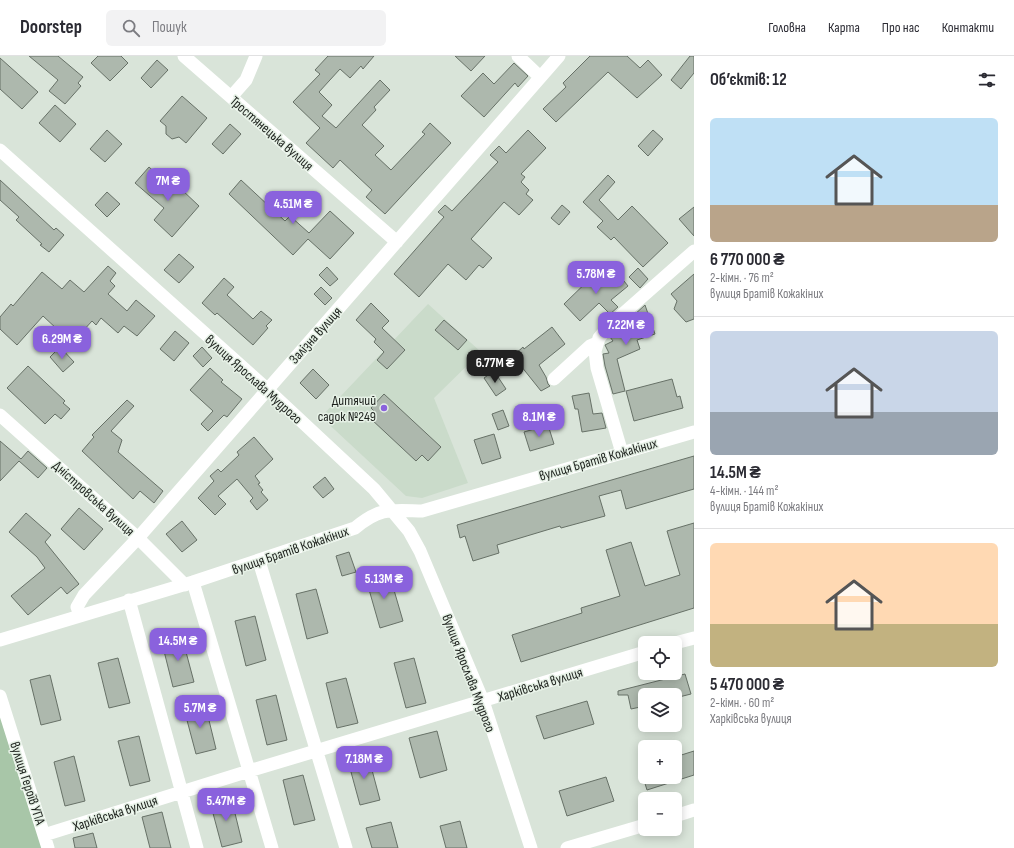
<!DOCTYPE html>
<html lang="uk">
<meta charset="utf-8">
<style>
body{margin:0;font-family:"Sofia Sans Condensed",sans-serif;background:#f2f2f3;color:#2b2b33;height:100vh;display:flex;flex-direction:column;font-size:15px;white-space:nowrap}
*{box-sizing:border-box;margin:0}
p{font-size:13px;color:#7c7c81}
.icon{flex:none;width:22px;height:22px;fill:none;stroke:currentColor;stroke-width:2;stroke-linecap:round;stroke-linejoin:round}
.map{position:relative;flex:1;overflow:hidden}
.details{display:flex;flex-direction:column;background:#fff;width:320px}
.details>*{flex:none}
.tools{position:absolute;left:638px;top:580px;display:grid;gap:8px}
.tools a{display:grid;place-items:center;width:44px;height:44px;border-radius:6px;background:#fff;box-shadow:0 2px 10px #0003;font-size:20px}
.price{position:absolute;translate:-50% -34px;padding:0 9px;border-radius:8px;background:#8a62dd;color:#fff;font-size:13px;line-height:26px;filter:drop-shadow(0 1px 2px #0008)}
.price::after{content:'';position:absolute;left:50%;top:24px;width:12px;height:9px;margin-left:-6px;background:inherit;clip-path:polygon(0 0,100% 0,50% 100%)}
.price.selected{background:#222;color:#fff}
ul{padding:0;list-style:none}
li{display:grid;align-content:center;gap:8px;height:212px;padding:0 16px}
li+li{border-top:1px solid #e1e1e2}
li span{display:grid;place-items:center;height:124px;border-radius:6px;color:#555}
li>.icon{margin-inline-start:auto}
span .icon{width:72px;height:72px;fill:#fffc;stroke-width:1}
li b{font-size:17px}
h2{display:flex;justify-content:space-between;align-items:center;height:48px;padding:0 16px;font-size:17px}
header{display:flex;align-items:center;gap:24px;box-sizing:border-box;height:56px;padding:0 20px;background:#fff;border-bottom:1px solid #e1e1e2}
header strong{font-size:19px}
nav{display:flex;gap:22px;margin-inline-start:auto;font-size:14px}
.search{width:280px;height:36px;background:#f2f2f3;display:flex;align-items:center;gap:10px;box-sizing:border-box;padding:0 14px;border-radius:6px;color:#7c7c81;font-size:15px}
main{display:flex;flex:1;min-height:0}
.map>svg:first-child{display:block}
</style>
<header>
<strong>Doorstep</strong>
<div class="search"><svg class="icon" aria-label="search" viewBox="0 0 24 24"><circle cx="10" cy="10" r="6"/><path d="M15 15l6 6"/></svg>Пошук</div>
<nav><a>Головна</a><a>Карта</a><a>Про нас</a><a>Контакти</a></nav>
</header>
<main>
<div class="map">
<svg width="694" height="792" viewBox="0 0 694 792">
<rect width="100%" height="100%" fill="#d9e4d9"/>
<path fill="#cadbca" d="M428,248L481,296L434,342L468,427L422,442L406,440L321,361Z"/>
<path fill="#a8c6a8" d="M0,643L42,792H0Z"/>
<path fill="#adb8ad" stroke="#677167" d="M29,0H58L83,21L78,27L81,30L65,48L49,35L58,24Z
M98,0H121L128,7L110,25L91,7Z
M328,0H374L363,13L361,10L350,22L340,13L319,36L332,49L322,60L336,72L380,24L390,34L374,51L376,54L362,69L384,90L375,99L391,114L425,78L422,76L430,67L451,87L385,158L366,141L372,134L340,104L333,112L306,87L320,72L293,46L320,18L315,14Z
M455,0H485L471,15Z
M590,0H627L640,12L648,4L662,19L637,42L608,16L556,66L543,53L566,31L563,27Z
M690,0H694V17L681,33L671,24Z
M0,2L38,36L22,53L0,33Z
M157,4L168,14L151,32L141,22Z
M514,7L528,20L518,31L515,27L484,61L461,40L483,17L494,28Z
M182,40L207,62L186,87L179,81L172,83L166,78V70L160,65Z
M55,49L76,68L60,86L39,67Z
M230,68L241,78L223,98L212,88Z
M107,74L122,88L105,106L90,93Z
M528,74L546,92L521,118L525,121L521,126L529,134L526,138L533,144L519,159L504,146L471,183L492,202L483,212L479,209L466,224L448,208L419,241L394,218L444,161L438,156L445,149L452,155L498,106L490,99L499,90L506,97Z
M653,74L663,83L648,100L638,90Z
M149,111L178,137L181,133L199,150L172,181L154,164L164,152L135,127Z
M608,119L615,126L599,144L618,164L632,150L668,187L643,211L614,181L611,184L597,171L603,165L583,146Z
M0,124L54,174L56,172L64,179L49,196L40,189L42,188L16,164L19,161L0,144Z
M241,124L285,165L290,160L309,177L330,155L354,177L330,203L308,183L293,199L229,138Z
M107,136L120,148L107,161L95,149Z
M562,149L570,156L559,169L551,162Z
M694,151V180L679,163Z
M179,198L194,211L179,227L164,214Z
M108,210L116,217L110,225L115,230L108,238L127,255L136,244L155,260L137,280L124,270L118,277L101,262L96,269L92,265L72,287L43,260L17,289L0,273V261L11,248L13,250L42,216L62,233L70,224L84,236Z
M327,211L338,223L330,230L319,219Z
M638,212L648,223L640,232L629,221Z
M615,214L628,230L611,244L618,251L610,258L599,247L580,265L564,248L597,216L603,224Z
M694,218V263L686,266L674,253L677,245L671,238Z
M224,222L234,231L227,239L253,263L261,255L272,264L266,270L268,272L253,289L217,257L215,259L202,247Z
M321,231L332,242L325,249L314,238Z
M371,247L389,265L382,272L405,294L387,313L377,304L384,296L374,286L376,283L356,264Z
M645,249L655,278L637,284L640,293L617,303L625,335L613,338L605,310L603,298L609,297L605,289L613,285L610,281Z
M444,264L467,284L458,294L435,274Z
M552,271L565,288L539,309L546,321L548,328L550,330L541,335L513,300L523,291L524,293Z
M175,275L189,287L174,305L160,293Z
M60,291L74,306L63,316L50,301Z
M202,291L212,302L203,311L193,300Z
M28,310L65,345L63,347L70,353L61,363L55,358L45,368L7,332Z
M210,312L223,324L221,326L242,343L227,361L224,359L208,375L201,368L213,355L190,334Z
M313,313L329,329L316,343L300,327Z
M494,315L506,333L496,340L484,322Z
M672,323L677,341L680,340L683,352L634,365L626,335Z
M589,337L593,358L602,357L606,372L582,376L578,353H575L572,340Z
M384,338L441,391L428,405L422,399L416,405L371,363L376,357L371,352Z
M127,344L134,350L111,375L122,384L118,396L163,435L154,447L140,435L133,443L82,395L94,381L92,379Z
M503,354L509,370L498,374L492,358Z
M548,369L554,388L530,395L524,376Z
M494,378L501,402L482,408L474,384Z
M254,381L273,403L255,420L260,427L258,428L263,434L261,436L268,444L257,454L250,445L253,442L237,423L218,440L226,448L215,459L198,442L214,425L210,420L218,413L221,416L239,399L237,396Z
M0,385L21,403L28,395L47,412L38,422L19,405L0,425Z
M694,400V433L626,453L621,434L599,440L605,460L561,472L560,470L497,489L499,497L473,505L465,480L460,482L457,469Z
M325,421L334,433L323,442L313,431Z
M79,452L103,473L84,494L61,473Z
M26,457L51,479L45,486L79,528L67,538L61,531L28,559L11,540L45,512L37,501L9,476Z
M182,465L197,484L182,496L166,478Z
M694,467V552L521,606L512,579L582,557L581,552L620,540L606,494L631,486L645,530L680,519L667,475Z
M349,496L356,516L342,520L336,500Z
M389,517L403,565L380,572L366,523Z
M316,533L328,577L307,583L296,538Z
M255,560L266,604L246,610L235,565Z
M182,581L194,626L173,631L162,587Z
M118,602L130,647L109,652L98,607Z
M414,602L426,647L406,652L394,607Z
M685,618L691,638L675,642V639H645V650L631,653L628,639H618V635Z
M50,619L61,664L41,669L30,624Z
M346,622L358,667L337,672L326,627Z
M276,639L287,684L267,689L256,644Z
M587,645L594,668L544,683L536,660Z
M205,648L216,693L196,698L184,653Z
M437,675L447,714L420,722L409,682Z
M139,680L150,725L130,730L118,685Z
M694,695V719L647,734L643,721H675V701Z
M368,699L380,744L360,749L348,705Z
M74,700L85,745L65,750L54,706Z
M303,719L315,764L294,769L283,724Z
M606,721L614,745L567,760L559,735Z
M231,741L242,786L222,791L210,746Z
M162,756L171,792H150L142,761Z
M460,765L467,792H446L440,770Z
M391,766L398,792H372L366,772Z
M93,777L97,792H75L73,782Z"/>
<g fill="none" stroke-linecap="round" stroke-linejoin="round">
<path stroke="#fff" stroke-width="13" d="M184,0L397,186
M518,0L540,21
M231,41L246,24L256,0
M0,94L267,333L374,433L409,475L420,495L483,645L531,792
M554,323L590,290L597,287
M0,359L138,482L185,529
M622,397L597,312L595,295L599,282L609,270L694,195
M259,505L346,792
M193,526L272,792
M129,544L197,792
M80,559L77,551L84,539L138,482L559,0
M0,584L193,526L355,472C380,451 391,454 422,455L694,376
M675,587L694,582
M0,640L48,792
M675,760L694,754
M44,779L249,715L645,596
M567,792L645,769"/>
</g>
<circle fill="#8a62dd" stroke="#e6f1e6" stroke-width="1.5" cx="384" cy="352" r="4"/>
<g text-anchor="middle" stroke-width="3" stroke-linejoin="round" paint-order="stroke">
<g font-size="14" fill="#1c201c" stroke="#e6f1e6">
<text transform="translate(272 77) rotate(41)" y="5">Тростянецька вулиця</text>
<text transform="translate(315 279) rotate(-48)" y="5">Залізна вулиця</text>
<text transform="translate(254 323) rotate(42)" y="5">вулиця Ярослава Мудрого</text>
<text transform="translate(598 403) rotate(-16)" y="5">вулиця Братів Кожакіних</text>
<text transform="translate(94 442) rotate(42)" y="5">Дністровська вулиця</text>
<text transform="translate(290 494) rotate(-19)" y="5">вулиця Братів Кожакіних</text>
<text transform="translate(469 617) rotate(69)" y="5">вулиця Ярослава Мудрого</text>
<text transform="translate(540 628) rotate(-17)" y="5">Харківська вулиця</text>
<text transform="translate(28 727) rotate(72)" y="5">вулиця Героїв УПА</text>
<text transform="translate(115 757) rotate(-18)" y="5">Харківська вулиця</text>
</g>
<g font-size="14" fill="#1c201c" stroke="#e6f1e6" text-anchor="end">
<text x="376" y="349">Дитячий<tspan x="376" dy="16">садок №249</tspan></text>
</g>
</g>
</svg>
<div class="tools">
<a><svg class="icon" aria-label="locate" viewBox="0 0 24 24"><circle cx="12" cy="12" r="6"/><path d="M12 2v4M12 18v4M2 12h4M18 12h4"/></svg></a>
<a><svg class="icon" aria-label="layers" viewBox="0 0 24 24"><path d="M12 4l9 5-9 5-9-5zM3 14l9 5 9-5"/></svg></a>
<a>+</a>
<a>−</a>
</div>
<b class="price" style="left:168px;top:146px">7M ₴</b>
<b class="price" style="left:293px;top:169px">4.51M ₴</b>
<b class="price" style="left:596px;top:239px">5.78M ₴</b>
<b class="price" style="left:626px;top:290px">7.22M ₴</b>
<b class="price" style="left:62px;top:304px">6.29M ₴</b>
<b class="price selected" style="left:495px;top:328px">6.77M ₴</b>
<b class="price" style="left:539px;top:382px">8.1M ₴</b>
<b class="price" style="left:384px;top:544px">5.13M ₴</b>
<b class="price" style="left:178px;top:606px">14.5M ₴</b>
<b class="price" style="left:200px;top:673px">5.7M ₴</b>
<b class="price" style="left:364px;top:724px">7.18M ₴</b>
<b class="price" style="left:226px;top:766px">5.47M ₴</b>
</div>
<section class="details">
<h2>Об’єктів: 12<svg class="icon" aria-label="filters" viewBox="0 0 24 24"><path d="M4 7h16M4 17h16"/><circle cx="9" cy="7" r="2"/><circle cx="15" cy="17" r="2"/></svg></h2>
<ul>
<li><span style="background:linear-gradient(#bfe0f5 70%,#b9a48a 0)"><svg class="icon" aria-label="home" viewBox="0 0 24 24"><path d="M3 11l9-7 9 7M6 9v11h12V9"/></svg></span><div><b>6 770 000 ₴</b><p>2-кімн. · 76 m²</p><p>вулиця Братів Кожакіних</p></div></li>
<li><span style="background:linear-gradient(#c9d6e8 65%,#9aa5b1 0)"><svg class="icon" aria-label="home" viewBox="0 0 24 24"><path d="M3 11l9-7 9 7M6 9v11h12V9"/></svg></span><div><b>14.5M ₴</b><p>4-кімн. · 144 m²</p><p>вулиця Братів Кожакіних</p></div></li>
<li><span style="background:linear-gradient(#ffd9b3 65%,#c2b280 0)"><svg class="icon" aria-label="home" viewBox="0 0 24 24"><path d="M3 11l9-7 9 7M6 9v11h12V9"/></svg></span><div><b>5 470 000 ₴</b><p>2-кімн. · 60 m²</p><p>Харківська вулиця</p></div></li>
</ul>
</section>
</main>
